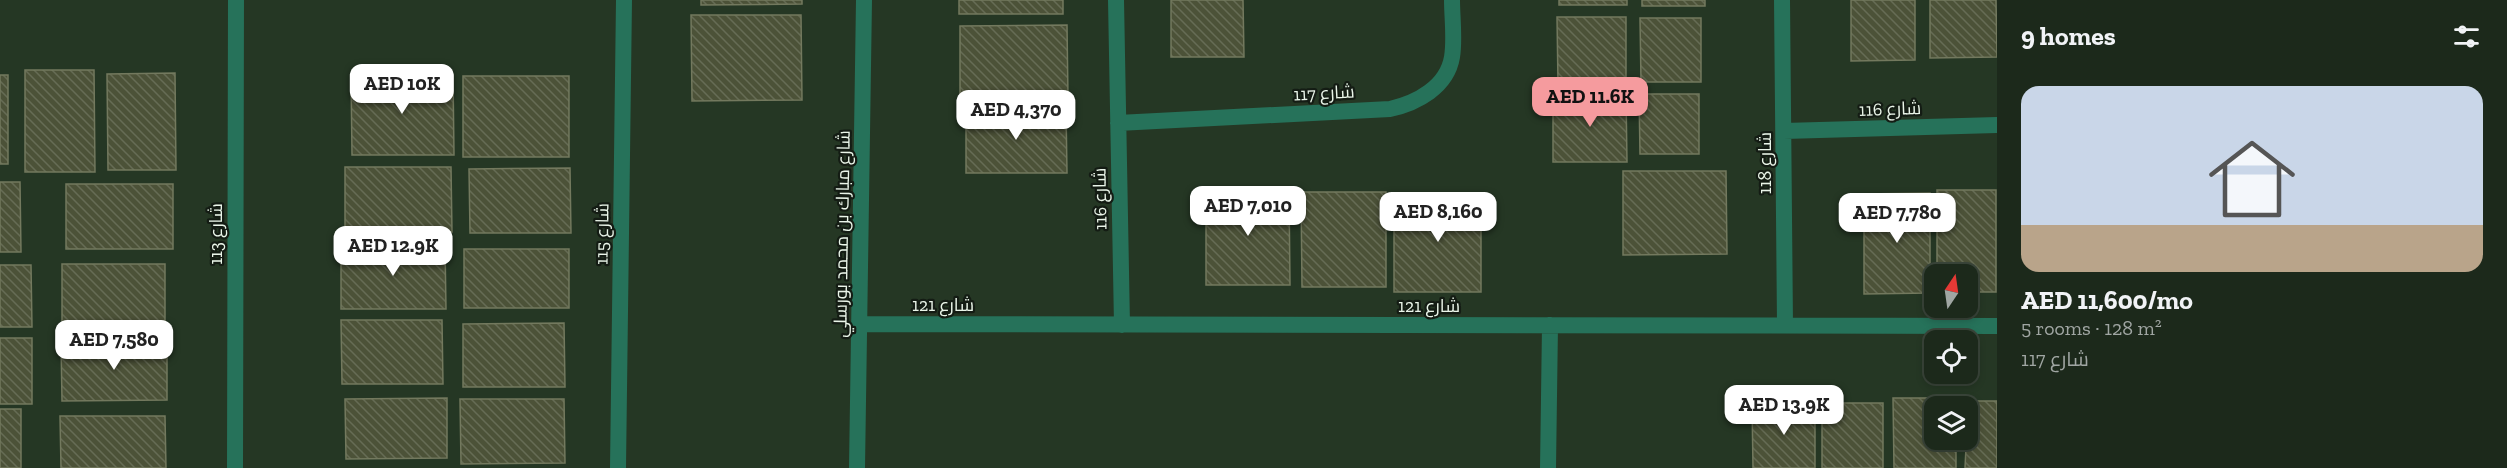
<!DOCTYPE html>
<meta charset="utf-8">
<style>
body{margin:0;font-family:"Zilla Slab",Cairo,serif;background:#293528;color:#f1f3f6;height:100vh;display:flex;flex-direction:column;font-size:22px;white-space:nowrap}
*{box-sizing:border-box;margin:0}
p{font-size:20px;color:#a0a6a3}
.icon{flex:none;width:33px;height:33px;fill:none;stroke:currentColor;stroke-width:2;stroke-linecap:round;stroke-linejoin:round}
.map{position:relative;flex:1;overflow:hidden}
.side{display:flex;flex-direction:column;background:#1c291b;width:510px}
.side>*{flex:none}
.needle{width:39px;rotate:13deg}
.buttons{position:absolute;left:1924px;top:264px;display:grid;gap:12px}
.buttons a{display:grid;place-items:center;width:54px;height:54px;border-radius:12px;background:#1c291b;box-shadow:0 3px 9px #0003,0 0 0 2px #3a453a;font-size:30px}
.price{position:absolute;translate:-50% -51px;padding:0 14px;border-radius:12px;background:#fff;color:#222;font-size:20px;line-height:39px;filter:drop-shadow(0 2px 3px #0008)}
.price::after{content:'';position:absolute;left:50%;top:36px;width:18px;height:14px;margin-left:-9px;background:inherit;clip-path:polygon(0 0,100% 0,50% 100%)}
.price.selected{background:#f59b9e;color:#111}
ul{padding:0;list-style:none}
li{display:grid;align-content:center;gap:12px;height:318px;padding:0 24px}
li+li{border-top:2px solid #3a453a}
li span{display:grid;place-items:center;height:186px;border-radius:18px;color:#555}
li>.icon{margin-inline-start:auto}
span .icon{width:108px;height:108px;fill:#fffc;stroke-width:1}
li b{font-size:26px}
h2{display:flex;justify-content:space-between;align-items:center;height:72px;padding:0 24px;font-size:26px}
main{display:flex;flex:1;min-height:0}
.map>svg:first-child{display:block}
</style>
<main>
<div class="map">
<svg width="1997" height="468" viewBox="0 0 1997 468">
<defs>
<pattern id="building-back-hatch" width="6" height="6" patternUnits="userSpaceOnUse" patternTransform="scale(1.5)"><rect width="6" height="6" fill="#4c5238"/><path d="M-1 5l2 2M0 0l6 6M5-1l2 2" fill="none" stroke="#666c55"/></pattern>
</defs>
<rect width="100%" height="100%" fill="#253724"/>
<path fill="url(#building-back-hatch)" stroke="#73795e" stroke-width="1.5" d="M701,0H802V4L701,5Z
M959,0H1063V14H959Z
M1171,0H1243L1244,57H1171Z
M1559,0H1627V5H1559Z
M1642,0H1705V6H1642Z
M1851,0H1915V60L1851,61Z
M1930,0H1996L1997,57L1930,58Z
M691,15H801L802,100L692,101Z
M1557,17H1626V83L1558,84Z
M1640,18H1701V82H1641Z
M1067,25L1068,97L960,98V26Z
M25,70H94L95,172H25Z
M175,73L176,170H108L107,74Z
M0,75H8V164H0Z
M351,75H453L454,155H352Z
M463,76H569V157H463Z
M1553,94H1626L1627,162H1553Z
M1639,94H1699V154H1640Z
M966,108H1066L1067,173H966Z
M345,167H451L452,232H345Z
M570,168L571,233H470L469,169Z
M1623,171H1726L1727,254L1623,255Z
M0,182H20L21,252H0Z
M66,184H173V249H66Z
M1206,188H1289L1290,285H1206Z
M1937,190H1996V292H1968V274H1937Z
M1301,192H1386V287H1302Z
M1930,193V293L1864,294V194Z
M1394,195H1481V292H1394Z
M341,244H445L446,309H341Z
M464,249H569V308H464Z
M62,264H165V322H62Z
M0,265H31L32,327H0Z
M341,320H442L443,384H342Z
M564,323L565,387H463V324Z
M0,338H32V404H0Z
M167,341V400L62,401L61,342Z
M447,398V458L346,459L345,399Z
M1893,398H1956V406H1935V440H1956V468H1894Z
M460,399H564L565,463L461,464Z
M1964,401H1997V468H1965L1968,406H1964Z
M1822,403H1883V468H1822Z
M1752,404H1815V468H1753Z
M0,409H21V468H0Z
M60,416H165L166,468H61Z"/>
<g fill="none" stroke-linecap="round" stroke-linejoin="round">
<path stroke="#26725a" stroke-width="16" d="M1116,0L1122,325
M1782,0L1785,325
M1118,123L1390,109C1417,103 1447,87 1452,57C1455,39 1452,18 1452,0
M1784,131L1997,125
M861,324L1997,326
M235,468L236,0
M618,468L624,0
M857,468L864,0
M1548,468L1550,325"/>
</g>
<g text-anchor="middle" stroke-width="4.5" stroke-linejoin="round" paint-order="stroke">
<g font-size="18" fill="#eaf5e9" stroke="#141c14">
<text transform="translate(1324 93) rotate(-3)" y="6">شارع 117</text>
<text transform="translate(1890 109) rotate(-2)" y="6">شارع 116</text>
<text transform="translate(1765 163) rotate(-90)" y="6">شارع 118</text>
<text transform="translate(1100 199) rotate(-91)" y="6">شارع 116</text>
<text transform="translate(216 234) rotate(-90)" y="6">شارع 113</text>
<text transform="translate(602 234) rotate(-89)" y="6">شارع 115</text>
<text transform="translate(842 234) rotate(-89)" y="6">شارع مبارك بن محمد بورسلي</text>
<text x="943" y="311">شارع 121</text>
<text x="1429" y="312">شارع 121</text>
</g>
</g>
</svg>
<div class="buttons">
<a><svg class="needle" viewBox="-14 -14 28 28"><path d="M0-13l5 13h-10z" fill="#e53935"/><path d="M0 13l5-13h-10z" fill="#a0a6a3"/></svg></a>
<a><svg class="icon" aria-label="locate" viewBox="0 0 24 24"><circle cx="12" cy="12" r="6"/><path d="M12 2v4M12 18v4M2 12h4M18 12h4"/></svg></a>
<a><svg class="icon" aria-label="layers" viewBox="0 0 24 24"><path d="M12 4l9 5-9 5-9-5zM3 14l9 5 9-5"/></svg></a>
</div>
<b class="price" style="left:402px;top:115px">AED 10K</b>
<b class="price selected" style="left:1590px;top:128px">AED 11.6K</b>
<b class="price" style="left:1016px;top:141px">AED 4,370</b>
<b class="price" style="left:1248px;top:237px">AED 7,010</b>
<b class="price" style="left:1438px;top:243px">AED 8,160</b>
<b class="price" style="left:1897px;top:244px">AED 7,780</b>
<b class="price" style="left:393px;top:277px">AED 12.9K</b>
<b class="price" style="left:114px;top:371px">AED 7,580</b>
<b class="price" style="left:1784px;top:436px">AED 13.9K</b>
</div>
<section class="side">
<h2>9 homes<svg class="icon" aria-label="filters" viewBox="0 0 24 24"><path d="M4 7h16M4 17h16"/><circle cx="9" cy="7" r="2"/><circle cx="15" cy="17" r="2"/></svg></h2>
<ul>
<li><span style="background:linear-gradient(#c9d6e8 75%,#b9a48a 0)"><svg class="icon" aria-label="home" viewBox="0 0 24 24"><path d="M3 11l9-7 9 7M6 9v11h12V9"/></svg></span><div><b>AED 11,600/mo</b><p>5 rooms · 128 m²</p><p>شارع 117</p></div></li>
</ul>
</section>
</main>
